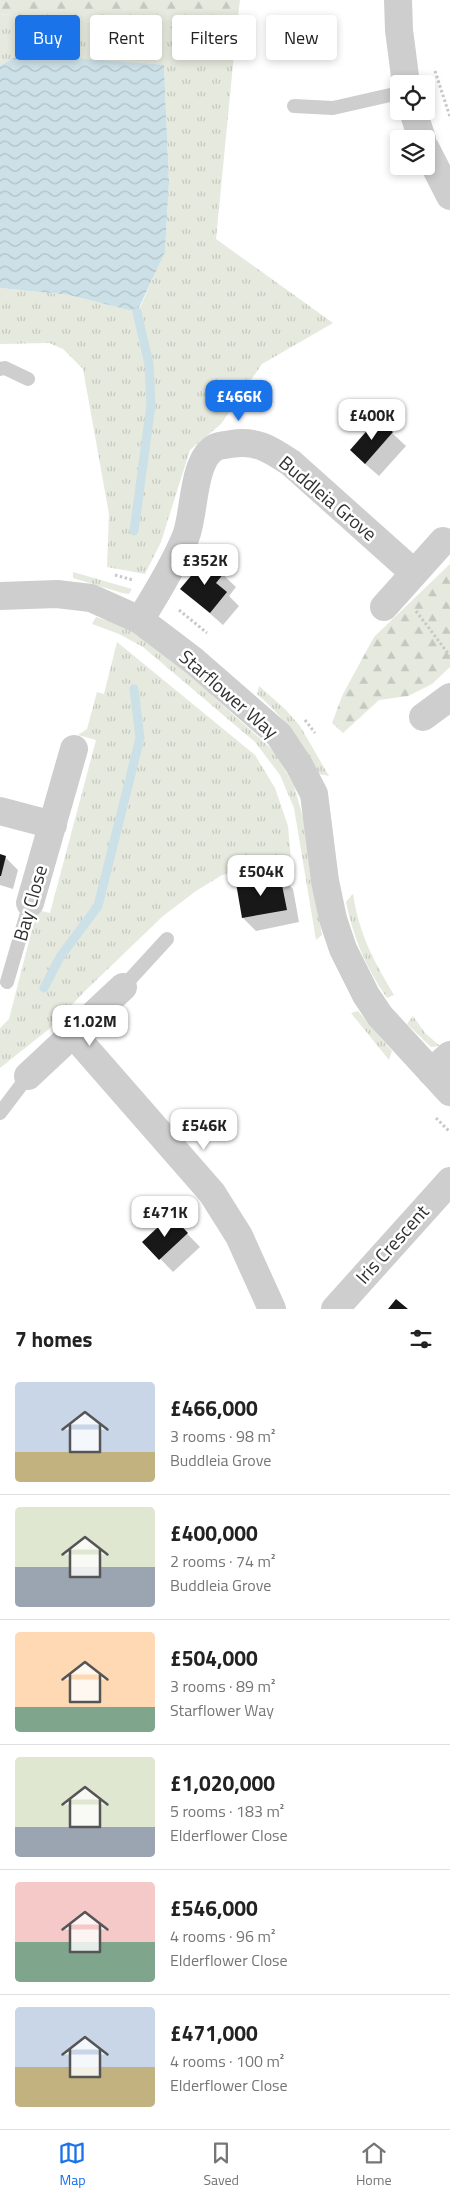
<!DOCTYPE html>
<meta charset="utf-8">
<style>
body{margin:0;font-family:"Titillium Web",sans-serif;background:#f6f6f6;color:#222;height:100vh;display:flex;flex-direction:column;font-size:19px;white-space:nowrap}
*{box-sizing:border-box;margin:0}
p{font-size:16px;color:#767676}
.icon{flex:none;width:28px;height:28px;fill:none;stroke:currentColor;stroke-width:2;stroke-linecap:round;stroke-linejoin:round}
.map{position:relative;height:1309px;overflow:hidden}
.panel{display:flex;flex-direction:column;background:#fff;flex:1}
.panel>*{flex:none}
.hud{position:absolute;left:15px;top:15px;width:420px;height:45px;display:flex;gap:10px}
.buttons{position:absolute;left:390px;top:75px;display:grid;gap:10px}
.buttons a{display:grid;place-items:center;width:45px;height:45px;border-radius:5px;background:#fff;box-shadow:0 2px 8px #0003;font-size:25px}
.price{position:absolute;translate:-50% -42px;padding:0 11px;border-radius:10px;background:#fff;color:#222;font-size:16px;line-height:32px;filter:drop-shadow(0 1px 2px #0008)}
.price::after{content:'';position:absolute;left:50%;top:30px;width:15px;height:11px;margin-left:-8px;background:inherit;clip-path:polygon(0 0,100% 0,50% 100%)}
.price.selected{background:#1a73e8;color:#fff}
ul{padding:0;list-style:none}
li{display:flex;align-items:center;gap:15px;height:125px;padding:0 15px}
li+li{border-top:1px solid #e0e0e0}
li span{display:grid;place-items:center;flex:none;width:140px;height:100px;border-radius:5px;color:#555}
li>.icon{margin-inline-start:auto}
span .icon{width:60px;height:60px;fill:#fffc;stroke-width:1}
li b{font-size:21px}
h2{display:flex;justify-content:space-between;align-items:center;height:60px;padding:0 15px;font-size:21px}
.chip{padding:0 18px;border-radius:5px;background:#fff;box-shadow:0 2px 8px #0003;font-size:18px;line-height:45px}
.chip.selected{background:#1a73e8;color:#fff}
.menu{display:flex;justify-content:space-around;align-items:center;height:70px;border-top:1px solid #e0e0e0;background:#fff;font-size:14px;color:#767676}
.menu a{display:grid;justify-items:center;gap:2px}
.menu .selected{color:#1a73e8}
.map>svg:first-child{display:block}
</style>
<div class="map">
<svg width="450" height="1309" viewBox="0 0 450 1309">
<defs>
<pattern id="grass-tufts" width="24" height="20" patternUnits="userSpaceOnUse" patternTransform="scale(1.25)"><rect width="24" height="20" fill="#e5e9de"/><path d="M3 7l-1-3M5 7V3M7 7l1-3M15 17l-1-3M17 17v-4M19 17l1-3" fill="none" stroke="#c5c8bf"/></pattern>
<pattern id="forest-firs" width="22" height="20" patternUnits="userSpaceOnUse" patternTransform="scale(1.25)"><rect width="22" height="20" fill="#e5e9de"/><path d="M5 1l3.5 6h-7zM16 11l3.5 6h-7z" fill="#c5c8bf"/></pattern>
<pattern id="water-waves" width="16" height="10" patternUnits="userSpaceOnUse" patternTransform="scale(1.25)"><rect width="16" height="10" fill="#cce0e7"/><path d="M0 5q4-4 8 0t8 0" fill="none" stroke="#b0c1c7"/></pattern>
</defs>
<rect width="100%" height="100%" fill="#fff"/>
<path fill="url(#grass-tufts)" d="M0,14L236,34L216,239L333,323L262,364L221,424L190,450L161,542L145,574L107,567L109,514L83,369L63,349L49,343L0,344V288L69,295L138,312L165,251L169,182L164,66L20,54L0,66Z
M73,572L132,589L129,594L122,593L73,578Z
M96,617L119,624L142,636L186,672L275,752L294,786L305,824L310,874L322,935L316,940L294,808L280,775L255,742L143,647L119,634L92,624Z
M117,642L255,755L275,788L288,826L291,860L222,875L196,891L163,916L85,991L49,1029L0,1068V1028L9,1019L37,910L50,913L96,740L78,735L87,729L97,692L104,694Z
M259,686L285,709L300,726L329,776L319,774C301,740 286,720 257,694Z
M353,894C360,937 373,959 394,995L387,998C366,968 353,937 346,902Z
M358,1011L392,1051L389,1060L351,1013Z
M413,1016L425,1033L440,1046L431,1047L407,1024Z"/>
<path fill="url(#forest-firs)" d="M0,0H240L236,34L0,14Z
M450,564V667L432,684L408,696L379,700L343,733L332,723L343,694L374,637Z"/>
<path fill="url(#water-waves)" d="M20,54L164,65L169,182L165,252L137,312L69,295L0,288V66Z"/>
<path fill="#0003" d="M378,420L406,446L379,476L364,463Z
M206,559L236,587L229,596L239,606L223,625L182,589Z
M0,856L5,857L18,870L13,889L0,885Z
M280,876L293,889L299,922L256,931L243,918Z
M171,1217L200,1247L173,1272L144,1242Z"/>
<g fill="none" stroke-linecap="round" stroke-linejoin="round">
<path stroke="#cce0e7" stroke-width="9" d="M134,531L151,405L149,364L137,312
M44,988L60,957L98,906L140,738L134,689"/>
</g>
<path fill="#181818" d="M378,418L393,432L365,464L350,450Z
M206,558L224,573L216,583L227,592L210,613L180,589Z
M0,854L6,856L1,876H0Z
M280,875L287,910L242,918L236,883Z
M171,1215L188,1233L159,1260L142,1242Z
M396,1299L408,1309H388Z"/>
<g fill="none" stroke-linecap="round" stroke-linejoin="round">
<path stroke="#c8c8c8" stroke-width="3" stroke-dasharray="2.5 2.5" stroke-linecap="butt" d="M435,71L450,117
M115,575L133,580
M179,610L207,633
M416,611L450,656
M305,720L315,733
M436,1118L450,1132"/>
<path stroke="#cecece" stroke-width="14" d="M294,106L333,108L399,93
M0,369L5,368L28,379
M7,982L30,903
M123,987L167,939
M0,1113L28,1076"/>
<path stroke="#cecece" stroke-width="28" d="M398,0L399,30L406,84
M413,111L422,139
M426,149L450,196
M0,596L57,594L91,598L140,620L194,661L279,735L299,765L314,794L325,881L333,919L343,949L366,995L380,1016L450,1092
M384,607L443,541
M140,620C157,593 174,565 186,536C195,513 192,459 216,447C220,445 227,445 231,444C257,440 270,449 291,463L413,572
M423,717L450,697
M0,811L53,825
M30,903L74,749
M73,1034L212,1193L239,1236L272,1309
M431,1072L450,1055
M28,1076L123,987
M335,1309L450,1181"/>
</g>
<g text-anchor="middle" stroke-width="5" stroke-linejoin="round" paint-order="stroke">
<g font-size="19" fill="#313131" stroke="#fff">
<text transform="translate(328 498) rotate(40)" y="7">Buddleia Grove</text>
<text transform="translate(229 694) rotate(41)" y="7">Starflower Way</text>
<text transform="translate(30 903) rotate(-74)" y="7">Bay Close</text>
<text transform="translate(392 1244) rotate(-48)" y="7">Iris Crescent</text>
</g>
</g>
</svg>
<div class="buttons">
<a><svg class="icon" aria-label="locate" viewBox="0 0 24 24"><circle cx="12" cy="12" r="6"/><path d="M12 2v4M12 18v4M2 12h4M18 12h4"/></svg></a>
<a><svg class="icon" aria-label="layers" viewBox="0 0 24 24"><path d="M12 4l9 5-9 5-9-5zM3 14l9 5 9-5"/></svg></a>
</div>
<b class="price selected" style="left:239px;top:422px">£466K</b>
<b class="price" style="left:372px;top:441px">£400K</b>
<b class="price" style="left:205px;top:586px">£352K</b>
<b class="price" style="left:261px;top:897px">£504K</b>
<b class="price" style="left:90px;top:1047px">£1.02M</b>
<b class="price" style="left:204px;top:1151px">£546K</b>
<b class="price" style="left:165px;top:1238px">£471K</b>
<div class="hud">
<a class="chip selected">Buy</a>
<a class="chip">Rent</a>
<a class="chip">Filters</a>
<a class="chip">New</a>
</div>
</div>
<section class="panel">
<h2>7 homes<svg class="icon" aria-label="filters" viewBox="0 0 24 24"><path d="M4 7h16M4 17h16"/><circle cx="9" cy="7" r="2"/><circle cx="15" cy="17" r="2"/></svg></h2>
<ul>
<li><span style="background:linear-gradient(#c9d6e8 70%,#c2b280 0)"><svg class="icon" aria-label="home" viewBox="0 0 24 24"><path d="M3 11l9-7 9 7M6 9v11h12V9"/></svg></span><div><b>£466,000</b><p>3 rooms · 98 m²</p><p>Buddleia Grove</p></div></li>
<li><span style="background:linear-gradient(#dfe7d0 60%,#9aa5b1 0)"><svg class="icon" aria-label="home" viewBox="0 0 24 24"><path d="M3 11l9-7 9 7M6 9v11h12V9"/></svg></span><div><b>£400,000</b><p>2 rooms · 74 m²</p><p>Buddleia Grove</p></div></li>
<li><span style="background:linear-gradient(#ffd9b3 75%,#7fa58c 0)"><svg class="icon" aria-label="home" viewBox="0 0 24 24"><path d="M3 11l9-7 9 7M6 9v11h12V9"/></svg></span><div><b>£504,000</b><p>3 rooms · 89 m²</p><p>Starflower Way</p></div></li>
<li><span style="background:linear-gradient(#dfe7d0 70%,#9aa5b1 0)"><svg class="icon" aria-label="home" viewBox="0 0 24 24"><path d="M3 11l9-7 9 7M6 9v11h12V9"/></svg></span><div><b>£1,020,000</b><p>5 rooms · 183 m²</p><p>Elderflower Close</p></div></li>
<li><span style="background:linear-gradient(#f6c9c9 60%,#7fa58c 0)"><svg class="icon" aria-label="home" viewBox="0 0 24 24"><path d="M3 11l9-7 9 7M6 9v11h12V9"/></svg></span><div><b>£546,000</b><p>4 rooms · 96 m²</p><p>Elderflower Close</p></div></li>
<li><span style="background:linear-gradient(#c9d6e8 60%,#c2b280 0)"><svg class="icon" aria-label="home" viewBox="0 0 24 24"><path d="M3 11l9-7 9 7M6 9v11h12V9"/></svg></span><div><b>£471,000</b><p>4 rooms · 100 m²</p><p>Elderflower Close</p></div></li>
</ul>
</section>
<nav class="menu">
<a class="selected"><svg class="icon" aria-label="map" viewBox="0 0 24 24"><path d="M3 6l6-2 6 2 6-2v14l-6 2-6-2-6 2zM9 4v14M15 6v14"/></svg>Map</a>
<a><svg class="icon" aria-label="saved" viewBox="0 0 24 24"><path d="M7 4h10v16l-5-4-5 4z"/></svg>Saved</a>
<a><svg class="icon" aria-label="home" viewBox="0 0 24 24"><path d="M3 11l9-7 9 7M6 9v11h12V9"/></svg>Home</a>
</nav>
